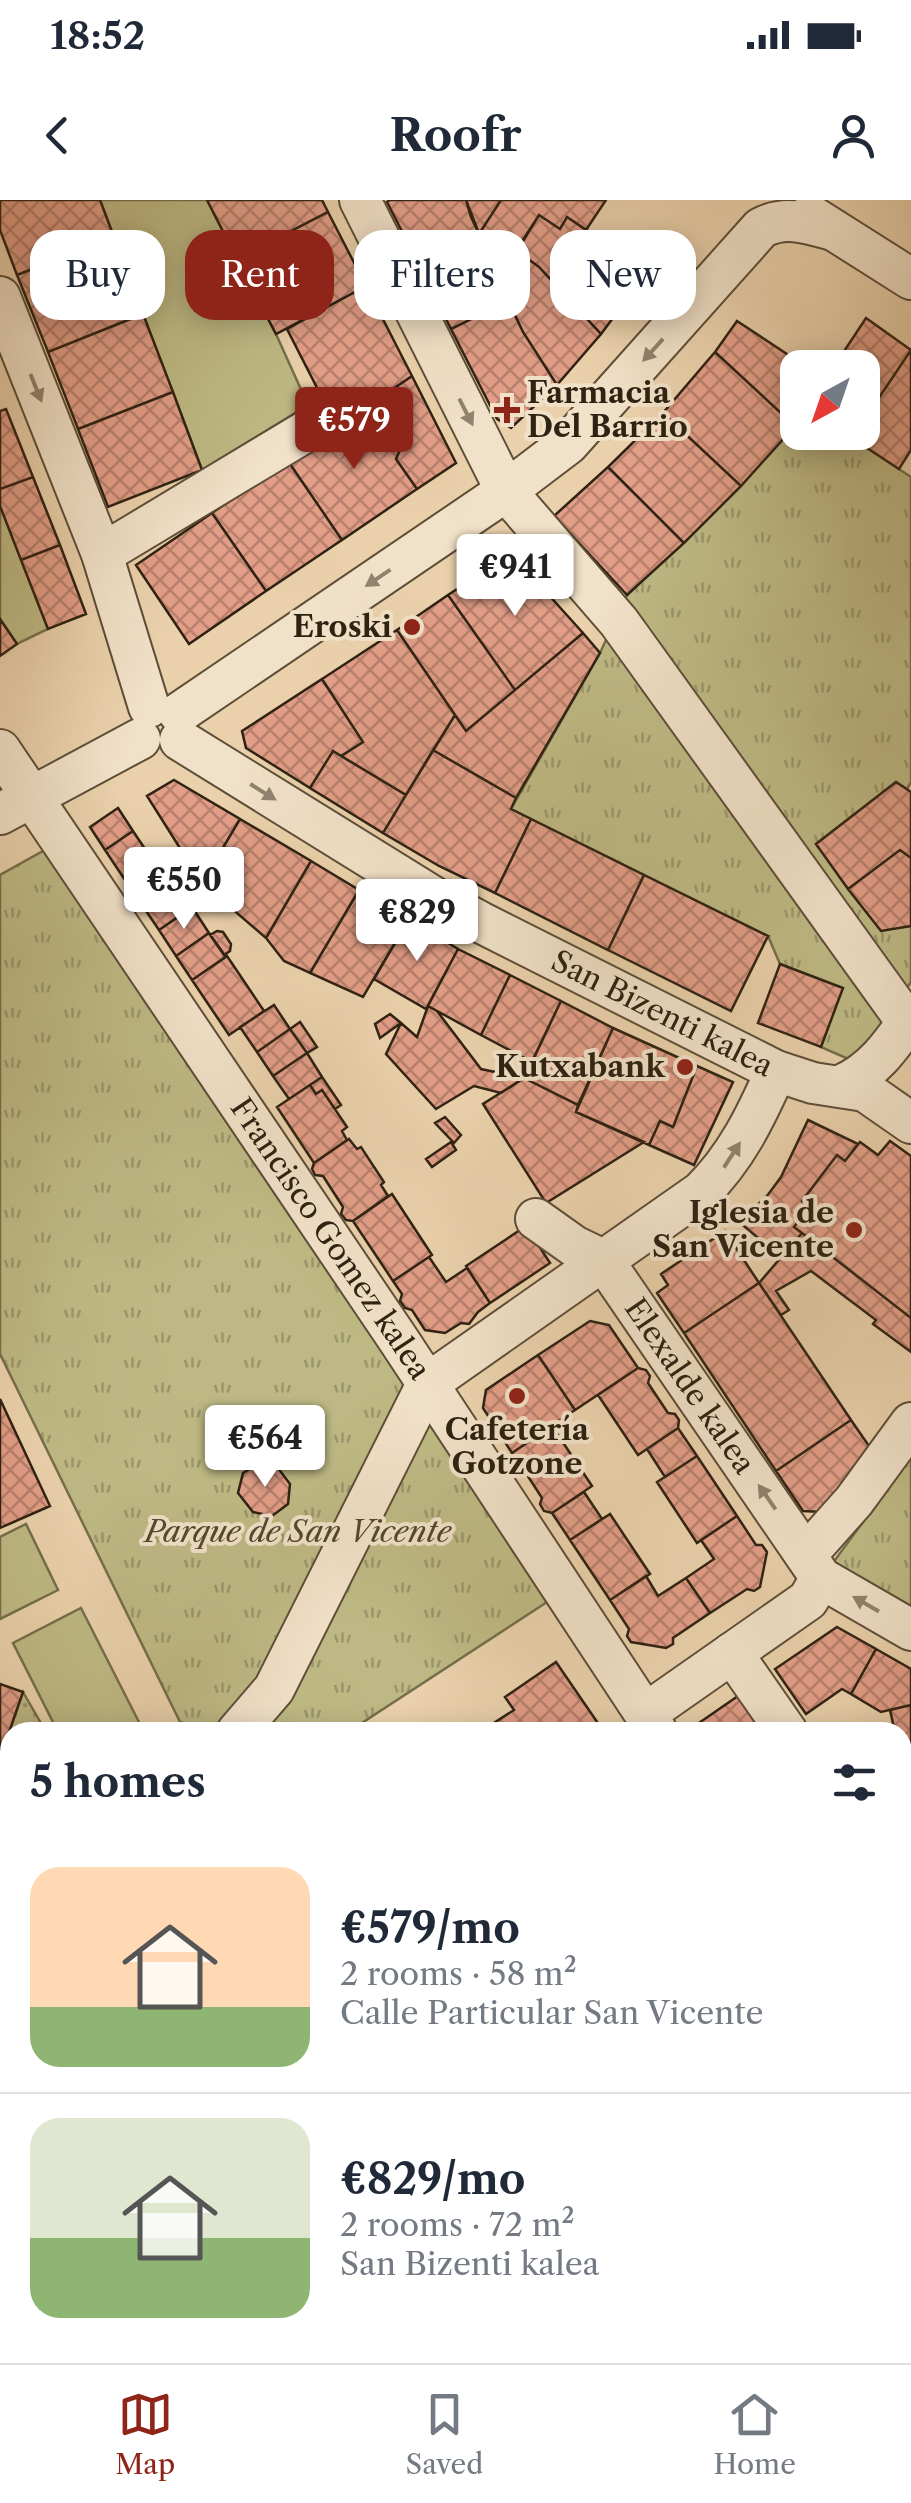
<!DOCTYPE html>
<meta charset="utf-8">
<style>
body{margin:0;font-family:"Libre Caslon Text",serif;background:#f6f6f7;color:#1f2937;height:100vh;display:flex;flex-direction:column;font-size:38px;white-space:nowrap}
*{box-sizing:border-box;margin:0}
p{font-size:32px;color:#747a83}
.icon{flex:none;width:55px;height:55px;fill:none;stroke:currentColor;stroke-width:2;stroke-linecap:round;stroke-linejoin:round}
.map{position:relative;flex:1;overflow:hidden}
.drawer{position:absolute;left:0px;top:1522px;width:912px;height:642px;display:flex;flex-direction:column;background:#fff;border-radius:30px 30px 0 0;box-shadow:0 5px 25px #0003}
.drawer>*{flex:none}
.guide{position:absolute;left:30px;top:30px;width:852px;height:90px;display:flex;gap:20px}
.needle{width:65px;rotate:220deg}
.buttons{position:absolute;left:780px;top:150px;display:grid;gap:20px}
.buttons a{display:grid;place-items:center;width:100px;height:100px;border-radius:20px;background:#fff;box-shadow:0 5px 25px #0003;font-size:50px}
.price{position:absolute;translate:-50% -85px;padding:0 22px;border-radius:10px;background:#fff;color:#222;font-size:32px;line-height:65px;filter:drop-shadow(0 2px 5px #0008)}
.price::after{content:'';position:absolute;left:50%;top:60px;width:30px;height:22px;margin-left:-15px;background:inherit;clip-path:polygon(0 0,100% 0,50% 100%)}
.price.selected{background:#8f2418;color:#fff}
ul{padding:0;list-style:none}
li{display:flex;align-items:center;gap:30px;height:250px;padding:0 30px}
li+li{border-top:2px solid #e0e1e3}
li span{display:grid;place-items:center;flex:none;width:280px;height:200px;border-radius:30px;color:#555}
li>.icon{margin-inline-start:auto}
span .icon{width:120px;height:120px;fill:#fffc;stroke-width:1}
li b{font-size:42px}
h2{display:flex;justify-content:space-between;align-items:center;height:120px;padding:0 30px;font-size:42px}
.chip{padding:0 35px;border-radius:30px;background:#fff;box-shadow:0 5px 25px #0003;font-size:35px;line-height:90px}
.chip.selected{background:#8f2418;color:#fff}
.status{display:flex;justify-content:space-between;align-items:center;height:70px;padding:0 50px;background:#fff;direction:ltr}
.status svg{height:28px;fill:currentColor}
header{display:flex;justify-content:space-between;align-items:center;height:130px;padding:0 30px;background:#fff;font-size:45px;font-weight:700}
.dock{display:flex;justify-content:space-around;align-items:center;height:140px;border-top:2px solid #e0e1e3;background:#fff;font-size:28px;color:#747a83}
.dock a{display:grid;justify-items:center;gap:5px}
.dock .selected{color:#8f2418}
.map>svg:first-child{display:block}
</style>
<div class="status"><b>18:52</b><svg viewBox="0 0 49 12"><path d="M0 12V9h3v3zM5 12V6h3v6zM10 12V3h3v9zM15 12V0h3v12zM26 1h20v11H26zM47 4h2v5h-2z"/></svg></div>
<header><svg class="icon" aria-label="back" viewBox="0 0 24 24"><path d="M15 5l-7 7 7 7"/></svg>Roofr<svg class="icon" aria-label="person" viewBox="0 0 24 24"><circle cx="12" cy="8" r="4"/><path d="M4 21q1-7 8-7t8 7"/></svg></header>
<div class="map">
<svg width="911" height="2163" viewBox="0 0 911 2163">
<defs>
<pattern id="park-tufts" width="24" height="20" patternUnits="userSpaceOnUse" patternTransform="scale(2.5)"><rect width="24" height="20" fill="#beb984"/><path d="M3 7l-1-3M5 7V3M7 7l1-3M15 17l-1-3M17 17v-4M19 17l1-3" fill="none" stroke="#9b966b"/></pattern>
<pattern id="garden-dots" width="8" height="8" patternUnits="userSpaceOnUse" patternTransform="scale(2.5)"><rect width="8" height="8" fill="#beb984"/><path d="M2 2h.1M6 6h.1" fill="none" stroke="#9b966b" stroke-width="1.8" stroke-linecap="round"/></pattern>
<pattern id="building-cross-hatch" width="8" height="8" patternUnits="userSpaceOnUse" patternTransform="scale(2.5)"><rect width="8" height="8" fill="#e29e87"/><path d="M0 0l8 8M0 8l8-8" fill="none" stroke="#b8806d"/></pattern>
</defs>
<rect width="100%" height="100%" fill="#ead1ab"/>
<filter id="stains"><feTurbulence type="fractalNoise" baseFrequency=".002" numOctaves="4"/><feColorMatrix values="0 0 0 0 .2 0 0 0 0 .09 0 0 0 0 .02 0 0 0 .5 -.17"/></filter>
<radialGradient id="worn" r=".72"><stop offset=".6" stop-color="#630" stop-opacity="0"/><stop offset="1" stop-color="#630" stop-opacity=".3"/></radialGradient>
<path fill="#beb984" stroke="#766e4b" stroke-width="2.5" d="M100,0H207L276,134L308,205L202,270Z
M0,305L48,429L17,444L0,419Z
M26,1324L58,1390L0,1419V1337Z
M81,1408L144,1532H58L13,1443Z
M10,1625V2155H657L650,2163H0V1630Z"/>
<path fill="url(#park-tufts)" stroke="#766e4b" stroke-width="2.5" d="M797,220L798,232L844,233L911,277V582L907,589L896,582L816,644L881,730L911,726V782L855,862L821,847L842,788L780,764L768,736L511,609L600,453L627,395L741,286Z
M61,641L564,1391L348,1532H214L180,1522L0,1154V675Z
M911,1257V1410L832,1364Z
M911,2034V2163H650L657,2155H902L903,2040Z"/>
<path fill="url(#garden-dots)" stroke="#766e4b" stroke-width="2.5" d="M23,1492L46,1532H10V1625L0,1630V1558Z"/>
<path fill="url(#building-cross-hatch)" stroke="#2e2212" stroke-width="2.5" d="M0,0H100L114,37L17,75L0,30Z
M207,0H322L328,12L237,59Z
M390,0H466L480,36L420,67L387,2Z
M466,0H501L479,34L471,17Z
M501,0H606L586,30L567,17L560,29L539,15L498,79L479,34Z
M328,12L366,86L276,134L237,59Z
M539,15L560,29L567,17L648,71L601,134L539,67L517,51Z
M480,36L508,101L451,129L420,67Z
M114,37L143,114L48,152L17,75Z
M517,51L539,67L601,134L557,185L523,132L498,79Z
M366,86L412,176L337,227L287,129Z
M508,101L523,132L557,185L511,228L497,219L451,129Z
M143,114L173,192L78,229L48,152Z
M866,118L911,150L862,223V168H833Z
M737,121L808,168H798V222L795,226L715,152Z
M911,150V250L899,269L852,238L856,232H862V223Z
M715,152L795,226L741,286L663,213Z
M412,176L456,263L417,289L396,259L399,252L374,202Z
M173,192L202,270L108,307L78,229Z
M374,202L399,252L396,259L417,289L342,340L288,261Z
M6,209L33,277L0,289V211Z
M663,213L741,286L684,343L608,267Z
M288,261L342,340L266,391L212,313Z
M608,267L684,343L627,395L554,316Z
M33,277L60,345L21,360L0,306V289Z
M212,313L266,391L189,444L136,365Z
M60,345L86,414L48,429L21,360Z
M511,353L583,433L515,490L448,395Z
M448,395L515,490L466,531L397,430Z
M0,419L17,444L0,456Z
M397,430L455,515L406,595L341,556L363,542L322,479Z
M583,433L600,453L516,598L433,550L455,515L466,531Z
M322,479L363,542L341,556L333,551L310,588L246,548L242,531Z
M433,550L516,598L511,609L531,619L495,693L439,666L383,633Z
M333,551L406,595L383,633L310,588Z
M174,580L240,619L202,683L147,596Z
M896,582L911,592V658L900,650L848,689L816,644Z
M118,608L133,631L105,650L90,627Z
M240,619L311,661L266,738L202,683Z
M531,619L644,675L608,750L495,693Z
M133,631L151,658L123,677L105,650Z
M900,650L911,658V726L881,731L848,689Z
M151,658L156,666L163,661L188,698L181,702L187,711L159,730L123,677Z
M311,661L359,690L310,773L284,761L266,738Z
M644,675L768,736L731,811L608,750Z
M359,690L409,719L363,797L310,773Z
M192,707L209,733L176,756L159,730Z
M409,719L458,749L426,809L374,779Z
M217,731L223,732L231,744L230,751L224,755L210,735Z
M209,733L226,757L192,780L176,756Z
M458,749L510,775L481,835L428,806Z
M227,756L264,811L229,835L192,780Z
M780,764L843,788L821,847L758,823Z
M510,775L561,801L532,862L481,835Z
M561,801L613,828L578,905L524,878Z
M274,805L290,829L257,852L240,827Z
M428,806L437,811L481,869L524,878L501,893L474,886L436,909L386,854L401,823L417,837Z
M390,814L401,823L380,838L375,824Z
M300,822L317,847L307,853L290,829Z
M613,828L697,866L673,927L660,921L649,945L576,912Z
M290,829L307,853L273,876L257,852Z
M307,853L322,877L289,899L273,876Z
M697,866L733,882L694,965L649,945L660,921L673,927Z
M322,877L341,905L335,909L322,890L316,894L310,885Z
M524,878L578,905L576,912L644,942L546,1003L483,904Z
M310,885L316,894L322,890L347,927L342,931L347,940L314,963L277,907Z
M445,917L461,935L454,943L435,923Z
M808,920L858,944L845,961L837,955L802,1001L809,1007L794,1027L802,1033L782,1058L739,1022L767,996L781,977Z
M349,939L357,949L361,947L384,982L381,985L388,996L353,1021L346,1020L341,1014L343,1007L323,976L315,975L312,969L314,963Z
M890,941L911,956V1118L794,1027L809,1007L802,1001L837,955L845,961L860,942L878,955Z
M451,942L456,950L432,967L426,959Z
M392,994L432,1055L393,1081L353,1021Z
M526,1026L550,1063L490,1103L466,1066Z
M725,1031L759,1083L684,1133L657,1093L668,1085L661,1074Z
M802,1033L911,1118V1152L873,1124L876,1120L811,1071L776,1091L789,1110L781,1115L759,1083Z
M429,1057L446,1082L467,1068L490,1103L478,1112L469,1124L461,1123L445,1133L425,1130L412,1110L405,1108L400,1101L402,1094L393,1081Z
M759,1083L851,1220L776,1271L684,1133Z
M590,1121L609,1125L638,1168L575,1210L538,1155Z
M538,1155L575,1210L512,1253L483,1208L486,1190Z
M638,1168L646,1170L650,1176L648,1183L668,1213L675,1214L679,1220L678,1228L638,1255L598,1195Z
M0,1199L50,1306L0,1328Z
M851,1220L869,1246L822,1312L803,1311L776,1271Z
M552,1226L592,1286L552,1313L544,1311L540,1304L542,1298L522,1267H515L511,1260L512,1253Z
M678,1228L697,1256L665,1277L647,1249Z
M697,1256L737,1316L697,1343L657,1282Z
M259,1263L278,1268L290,1284L288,1304L272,1316L253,1312L238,1293L243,1273Z
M584,1292L602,1319L570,1340L552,1313Z
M610,1314L650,1374L610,1400L570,1340Z
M737,1316L756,1345H762L767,1352L760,1387L754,1391L747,1389L710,1413L686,1378L714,1359L701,1340Z
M646,1376L658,1396L686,1378L710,1413L673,1438V1444L666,1448L631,1442L627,1436L629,1429L610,1400Z
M837,1427L876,1449L851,1494L842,1489L806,1514L775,1469Z
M876,1449L911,1469V1505L881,1512L851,1494Z
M556,1462L604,1532H480L514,1510L505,1497Z
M0,1484L23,1492L0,1558Z
M738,1496L763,1532H701L696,1525Z
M911,1505V1567L903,1569L902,1532H895L890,1510Z
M902,1975L911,1988V2034L902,2040Z
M10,2148V2155H34L44,2163H0Z"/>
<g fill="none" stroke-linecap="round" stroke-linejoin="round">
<g stroke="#5d4e38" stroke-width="44">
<g id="minor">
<path d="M360,0L506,291L619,422L907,822"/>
<path d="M810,15L911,79"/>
<path d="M0,97L102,354L149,507"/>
<path d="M102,354L310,229"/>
<path d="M179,513L506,291L568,244L761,28C785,15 808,23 833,30"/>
<path id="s1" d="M180,540L435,698L480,722L776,871L813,883L865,891L911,923"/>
<path id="s2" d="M0,550L398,1139L657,1532"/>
<path d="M0,614L140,539"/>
<path d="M840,886C873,872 891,846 911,817"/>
<path id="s3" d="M536,1019L574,1046L603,1060L821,1378L911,1430"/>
<path d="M806,1355L854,1301L911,1223"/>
<path d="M732,1453L787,1532"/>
<path d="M645,1514L808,1400L821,1378"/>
<path d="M237,1532L274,1489L427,1184L701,992C736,958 756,916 776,871"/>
<path d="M0,1668L10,1662"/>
<path d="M902,1902L911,1914"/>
</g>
</g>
<use href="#minor" stroke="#f1e1c8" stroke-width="40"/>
</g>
<defs><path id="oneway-solid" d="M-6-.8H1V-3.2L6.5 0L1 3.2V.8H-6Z" transform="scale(2.5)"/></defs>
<g fill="#90826d">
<use href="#oneway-solid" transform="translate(653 150) rotate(132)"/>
<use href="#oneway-solid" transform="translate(36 188) rotate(68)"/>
<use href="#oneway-solid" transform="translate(466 212) rotate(63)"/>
<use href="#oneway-solid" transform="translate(378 378) rotate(146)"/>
<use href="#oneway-solid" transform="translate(263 592) rotate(32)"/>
<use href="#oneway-solid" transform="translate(732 955) rotate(-57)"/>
<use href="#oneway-solid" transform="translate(767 1297) rotate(-125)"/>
<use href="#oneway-solid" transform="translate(866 1404) rotate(-150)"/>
</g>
<g fill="#8f2418" stroke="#f1e1c8" stroke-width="4">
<path d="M502 195h10v10h10v10h-10v10h-10v-10h-10v-10h10z"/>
<circle cx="412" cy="427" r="10"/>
<circle cx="685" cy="867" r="10"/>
<circle cx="854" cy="1030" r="10"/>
<circle cx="517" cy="1196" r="10"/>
</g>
<g text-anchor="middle" stroke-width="8" stroke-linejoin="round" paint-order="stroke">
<g font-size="30" font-weight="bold" fill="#2e2212" stroke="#f1e1c8" text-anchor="end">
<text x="527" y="203" text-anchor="start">Farmacia<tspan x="527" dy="34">Del Barrio</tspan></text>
<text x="392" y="437">Eroski</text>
<text x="665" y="877">Kutxabank</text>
<text x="834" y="1023">Iglesia de<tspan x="834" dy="34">San Vicente</tspan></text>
<text x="517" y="1240" text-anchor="middle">Cafetería<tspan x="517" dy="34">Gotzone</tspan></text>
</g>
<g font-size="30" fill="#2e2212" stroke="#f1e1c8">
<text dy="10" stroke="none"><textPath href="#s1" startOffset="555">San Bizenti kalea</textPath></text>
<text dy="10" stroke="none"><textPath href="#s2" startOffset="590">Francisco Gomez kalea</textPath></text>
<text dy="10" stroke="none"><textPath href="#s3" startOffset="232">Elexalde kalea</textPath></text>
</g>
<g font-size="30" font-style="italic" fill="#52482e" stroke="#f1e1c8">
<text x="298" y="1342">Parque de San Vicente</text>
</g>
</g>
<rect width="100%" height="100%" filter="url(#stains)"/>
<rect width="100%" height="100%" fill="url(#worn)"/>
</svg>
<div class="buttons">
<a><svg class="needle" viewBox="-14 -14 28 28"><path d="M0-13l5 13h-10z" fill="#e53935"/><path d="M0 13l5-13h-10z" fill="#747a83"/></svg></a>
</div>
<b class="price selected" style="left:354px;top:272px">€579</b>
<b class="price" style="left:515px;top:419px">€941</b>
<b class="price" style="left:184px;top:732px">€550</b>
<b class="price" style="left:417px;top:764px">€829</b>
<b class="price" style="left:265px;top:1290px">€564</b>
<div class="guide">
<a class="chip">Buy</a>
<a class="chip selected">Rent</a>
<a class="chip">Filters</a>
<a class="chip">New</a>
</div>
<section class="drawer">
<h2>5 homes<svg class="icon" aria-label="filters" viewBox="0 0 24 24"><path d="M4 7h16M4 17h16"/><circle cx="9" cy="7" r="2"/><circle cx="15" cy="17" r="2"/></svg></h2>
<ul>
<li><span style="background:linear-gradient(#ffd9b3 70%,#8fb573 0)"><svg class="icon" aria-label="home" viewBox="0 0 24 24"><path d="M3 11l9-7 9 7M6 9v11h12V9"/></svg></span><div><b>€579/mo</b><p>2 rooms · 58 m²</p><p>Calle Particular San Vicente</p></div></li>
<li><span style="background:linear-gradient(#dfe7d0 60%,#8fb573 0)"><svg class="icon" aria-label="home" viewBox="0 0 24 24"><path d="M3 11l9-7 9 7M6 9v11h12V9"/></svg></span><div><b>€829/mo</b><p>2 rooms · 72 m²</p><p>San Bizenti kalea</p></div></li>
</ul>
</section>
</div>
<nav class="dock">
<a class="selected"><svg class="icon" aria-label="map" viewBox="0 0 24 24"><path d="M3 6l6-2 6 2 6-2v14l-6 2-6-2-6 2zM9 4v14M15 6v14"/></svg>Map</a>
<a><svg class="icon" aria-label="saved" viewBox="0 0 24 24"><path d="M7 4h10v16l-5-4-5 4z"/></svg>Saved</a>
<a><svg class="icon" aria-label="home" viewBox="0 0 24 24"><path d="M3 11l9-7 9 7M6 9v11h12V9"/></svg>Home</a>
</nav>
